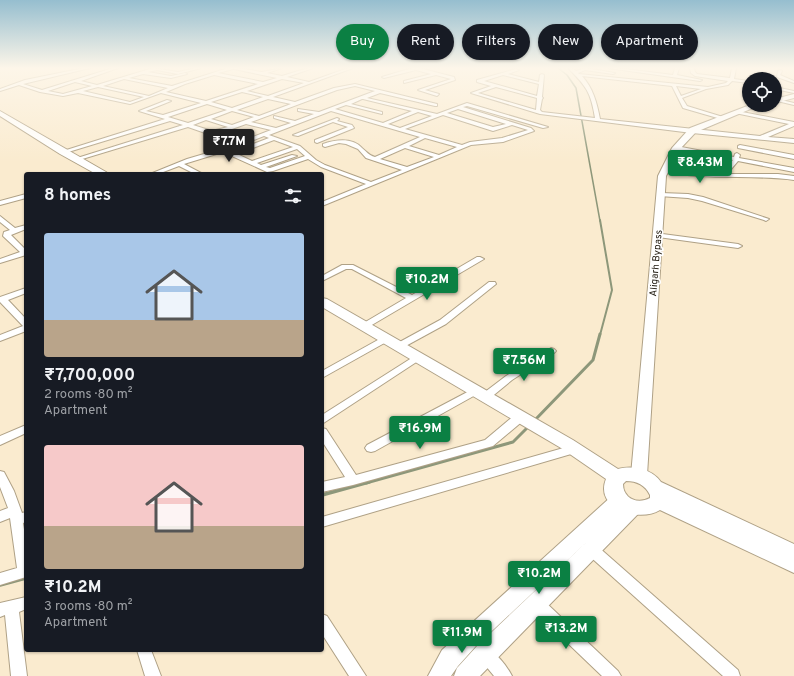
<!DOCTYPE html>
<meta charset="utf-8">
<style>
body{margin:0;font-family:Overpass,sans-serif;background:#242831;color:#f1f3f6;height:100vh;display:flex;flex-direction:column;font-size:15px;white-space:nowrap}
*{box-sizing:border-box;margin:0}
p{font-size:13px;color:#9ea1a6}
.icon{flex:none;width:22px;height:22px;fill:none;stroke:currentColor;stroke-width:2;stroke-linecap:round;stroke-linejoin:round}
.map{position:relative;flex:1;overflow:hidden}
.details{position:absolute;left:24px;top:172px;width:300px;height:480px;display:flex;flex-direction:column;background:#171b24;border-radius:4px;box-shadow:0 1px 3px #0004}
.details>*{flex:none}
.guide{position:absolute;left:336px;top:24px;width:380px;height:36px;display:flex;gap:8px}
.tools{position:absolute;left:742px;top:72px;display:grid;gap:8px}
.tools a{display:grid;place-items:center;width:40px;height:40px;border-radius:50%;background:#171b24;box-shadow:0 1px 3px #0004;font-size:20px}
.price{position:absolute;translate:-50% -34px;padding:0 9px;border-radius:4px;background:#0b8043;color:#fff;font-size:13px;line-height:26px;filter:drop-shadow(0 1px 2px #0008)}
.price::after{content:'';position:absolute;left:50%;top:24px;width:12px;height:9px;margin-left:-6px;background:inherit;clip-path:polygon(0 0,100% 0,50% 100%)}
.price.on{background:#222;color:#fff}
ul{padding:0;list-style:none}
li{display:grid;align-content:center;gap:8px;height:212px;padding:0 20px}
li span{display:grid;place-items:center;height:124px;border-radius:4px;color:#555}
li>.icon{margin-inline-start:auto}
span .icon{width:72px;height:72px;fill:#fffc;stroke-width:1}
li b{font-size:17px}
h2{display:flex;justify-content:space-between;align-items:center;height:48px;padding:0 20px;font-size:17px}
.chip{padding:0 14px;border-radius:18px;background:#171b24;box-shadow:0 1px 3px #0004;font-size:14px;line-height:36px}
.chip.on{background:#0b8043;color:#fff}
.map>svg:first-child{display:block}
</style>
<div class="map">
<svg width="794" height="676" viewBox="0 0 794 676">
<rect width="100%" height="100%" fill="#faebcf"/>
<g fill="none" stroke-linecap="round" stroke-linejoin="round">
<path stroke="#8d977a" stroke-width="1.5" d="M558,68L567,75L576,88L600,221"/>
<path stroke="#8d977a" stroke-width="2" d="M600,220L612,290L600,335"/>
<path stroke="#8d977a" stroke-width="3" d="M534,421L593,360L600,334
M366,483L513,442L529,426"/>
<path stroke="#8d977a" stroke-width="3.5" d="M322,495L369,482
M0,585L26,578"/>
<g stroke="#afa186" stroke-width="2">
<path id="street" d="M84,68H90L23,84L42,90L113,68H118L81,81L97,85L153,68L178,72L196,68H201L178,74L157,70L148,72L171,76L185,73L187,74L171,78L143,74L129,78L172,86L228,68H238L262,72L282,68L267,73L282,76L308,68H313L287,77L309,82L348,68H353L273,97L295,102L334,88L355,84L437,104V106H435L380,93L367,98L437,114L467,103L548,127L543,128L467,106L463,107L531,128L534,131L503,142L471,145L322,206V202L366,184L321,167L308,159L273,171L267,172L223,152L184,164L203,174H195L179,166L158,174H150L187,159L221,149L271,130L246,124L218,134L211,135L188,127L79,160L74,159L183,125L170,121L65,153L60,152L165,119L139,111L167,100L171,101L146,111L163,115L201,103L161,93L130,104L78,93L63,96L40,92L19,85L0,91V89L25,80ZM233,69H234L277,78L263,82L218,73ZM214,75L258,84L206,101L166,92L185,84ZM124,79L168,88L149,96L103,86ZM282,79L304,83L268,96L247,91ZM75,82L92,86L63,94L48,91ZM355,86L375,91L319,112L298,109V111L314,114L295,121L274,116V118L291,123L276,128L251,122L337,90ZM98,87L144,97L130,102L83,91ZM242,92L263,97L232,108L211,102ZM268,99L291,104L259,116L237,110ZM362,99H363L412,111L383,123L335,109L346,105L382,114V112L351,104ZM207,104L227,110L188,123L168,117ZM458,109L506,124L493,127L447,113ZM232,111L254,117L232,125L211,119ZM331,111L420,137L375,157C368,155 367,152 362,148C352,137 335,140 323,144V146L325,147L339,143L346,144L358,149L366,158L402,170L371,182L325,165L316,160L300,146L269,135ZM418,112L432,116L400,128L388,124ZM443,115L493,131L512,125L528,130L502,138L470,142L462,145L405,129ZM206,120L228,127L212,131L193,125ZM264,136L269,138L232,152L228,150ZM425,138L457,147L439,155L409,146ZM274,140L293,147L252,161L237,154ZM405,148L434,157L407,167L380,159ZM297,149L305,156L270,168L266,167L297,156L292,155L261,165L257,163Z
M412,68H419L454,77L455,80L425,90L439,94L437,96L418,90L451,79L436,75L404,83V81L431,74L416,70L384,78L382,77Z
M568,68H572L576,71L585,68L615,73L613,74L585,70L578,73L579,74L708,87L726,83L728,81L695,76L691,73L690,68H694L695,72L697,74L730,78L732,68H736L734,79L749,81V83L732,81L728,85L706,89L682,98L687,106L723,117V119H721L683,108L672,86L582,76C593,88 597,103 600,119L760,136L789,124L735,113V111H737L794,122V126L768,137L794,139V143L692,133L540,114L471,93L491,86L477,82V80L516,69L519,70L508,74L539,82L540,75L542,74L544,75L542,97L543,98L542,99L540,110L542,112L595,118C591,92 586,86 568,68ZM503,75L539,84L537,96L484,81ZM676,86L701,89L681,96ZM496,87L537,98L536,110L478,93Z
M608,68H617L673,75L675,68H679L677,75L702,80L700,81Z
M780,70L782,71L780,75L794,81V83L777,77L778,71Z
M759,77L764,78L765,79H758Z
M775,87L794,91V93L775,89Z
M777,99L794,103V105L777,101Z
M337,118L339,119L337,121L352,125L354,128L317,143L315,142V140L348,127L333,122L298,136L293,135Z
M740,145L794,155V159L738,148V146Z
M676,146L734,157L735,154L737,153L740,155L739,158L794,168V172L738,161L727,174H778L794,176V180C750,174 706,181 663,171V169L665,168L699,173H720L733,160L674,149L673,148Z
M661,193L688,194L703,197L769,219L766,221L764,220L702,201L688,198L659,196L658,195Z
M26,194V198L0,205V201Z
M0,216L15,228L26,225V229L11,235L26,250V255L0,263V259L20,252L3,236L4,232L10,230L0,222Z
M655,233L738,244L742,246L738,248L658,237L654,235Z
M477,257H480L484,259L365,329L362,328L361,326L362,324L406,298L352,269H346L322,281V276L342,265H353L412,295Z
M489,282H495L496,284L446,324L402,348H396L394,346L396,344L440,320Z
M26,288V293L8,300L26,319V331L0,341V335L23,326L0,302V297Z
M385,336L388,337L390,339L388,341L322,378V371Z
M551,348L554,349L556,351L554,353L512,380L489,399H481L480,397L481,395L506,376Z
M418,354L421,355L423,357L421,359L322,424V415Z
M475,388L479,389L480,391L479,393L375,451L371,452L367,451L365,448L367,445Z
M520,413L524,414L525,417L524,420L493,446L353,485L322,492V482L345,477L322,441V428L326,429L356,475L485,440L516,414Z
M26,425V433L0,445V436Z
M574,445L578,446L580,449L578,452L322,527V517Z
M0,471L4,472L14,491L22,513L26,512V522L23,523L26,542V577L0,585V573L17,568L10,518L0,522V511L8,508L0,487Z
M591,543L596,545L738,670L740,676H723L586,553L585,549L586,545Z
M26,597V609L19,612L27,676H11L5,615L0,617V603Z
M537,598L542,599L618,671L621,676H602L532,609L530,604L532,599Z
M322,614L327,616L366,676H349L322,634Z
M485,647C495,651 507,666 512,676H494L480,659L478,654L480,649Z
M137,650H151L161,676H145Z"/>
</g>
<g stroke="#afa186" stroke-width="2">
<path id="secondary" d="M794,94V98L775,103V99Z
M750,105H760L696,132L680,149L666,176L647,475L645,480L639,481L633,480L631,475L658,176L672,148L690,128Z
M619,493L625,495L628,500L625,504L633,501L639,503L642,508L639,513L480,676H454L457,668L477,646L592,537L476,646L458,666L451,676H428L442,650L462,632L613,495Z"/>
</g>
<g stroke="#afa186" stroke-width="2">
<path id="primary" d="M0,111L106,172L108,174H96L60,154L0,116Z
M322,298L327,299L573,440L618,469C633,465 652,469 661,482L794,544V573L660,510C639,523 594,509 606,479L561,448L322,307ZM626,481C637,481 645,485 650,495V498C637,505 623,498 623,484Z"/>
</g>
<use href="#street" fill="#fff" fill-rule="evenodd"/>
<use href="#secondary" fill="#fff" fill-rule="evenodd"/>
<use href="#primary" fill="#fff" fill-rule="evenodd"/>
</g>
<linearGradient id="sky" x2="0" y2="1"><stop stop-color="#96becf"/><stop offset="0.42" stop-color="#fdf6e9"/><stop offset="1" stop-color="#fdf6e9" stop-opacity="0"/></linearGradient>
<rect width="794" height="162" fill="url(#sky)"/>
<g text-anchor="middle" stroke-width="3.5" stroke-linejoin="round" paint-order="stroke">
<g font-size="10" fill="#1e180e" stroke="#fff">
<text transform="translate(655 263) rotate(-85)" y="4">Aligarh Bypass</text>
</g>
</g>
</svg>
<div class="tools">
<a><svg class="icon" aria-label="locate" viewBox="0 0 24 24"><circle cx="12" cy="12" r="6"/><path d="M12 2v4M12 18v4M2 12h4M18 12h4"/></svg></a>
</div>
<b class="price on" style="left:229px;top:163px">₹7.7M</b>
<b class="price" style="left:700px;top:184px">₹8.43M</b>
<b class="price" style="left:427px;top:301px">₹10.2M</b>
<b class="price" style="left:524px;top:382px">₹7.56M</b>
<b class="price" style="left:420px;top:450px">₹16.9M</b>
<b class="price" style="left:539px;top:595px">₹10.2M</b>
<b class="price" style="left:566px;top:650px">₹13.2M</b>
<b class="price" style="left:462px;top:654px">₹11.9M</b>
<div class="guide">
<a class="chip on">Buy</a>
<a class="chip">Rent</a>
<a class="chip">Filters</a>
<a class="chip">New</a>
<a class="chip">Apartment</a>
</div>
<section class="details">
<h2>8 homes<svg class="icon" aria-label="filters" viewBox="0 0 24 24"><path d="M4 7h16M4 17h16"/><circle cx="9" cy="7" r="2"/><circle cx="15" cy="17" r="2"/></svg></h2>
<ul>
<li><span style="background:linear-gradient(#a9c7e8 70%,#b9a48a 0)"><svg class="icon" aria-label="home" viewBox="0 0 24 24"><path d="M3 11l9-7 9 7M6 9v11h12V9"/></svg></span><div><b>₹7,700,000</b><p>2 rooms · 80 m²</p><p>Apartment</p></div></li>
<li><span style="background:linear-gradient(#f6c9c9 65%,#b9a48a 0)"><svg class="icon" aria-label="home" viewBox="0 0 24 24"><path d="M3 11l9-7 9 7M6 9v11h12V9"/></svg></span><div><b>₹10.2M</b><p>3 rooms · 80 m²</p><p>Apartment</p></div></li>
</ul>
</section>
</div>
